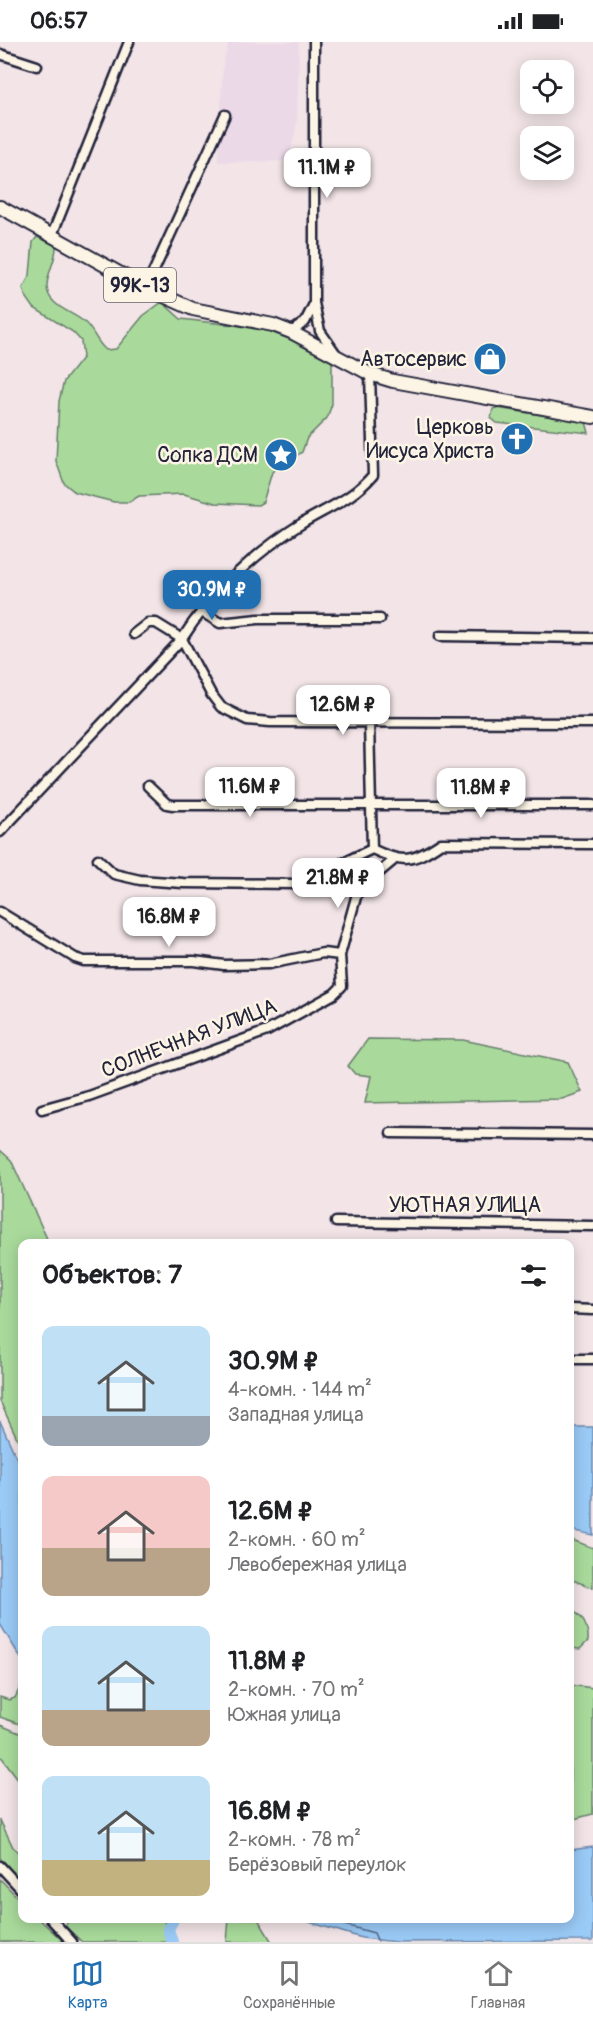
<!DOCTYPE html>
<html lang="ru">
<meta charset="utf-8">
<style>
body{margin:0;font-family:Pangolin,sans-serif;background:#f6f6f6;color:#202124;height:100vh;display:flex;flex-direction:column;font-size:22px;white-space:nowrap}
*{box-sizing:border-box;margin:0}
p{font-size:20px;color:#757577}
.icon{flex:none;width:33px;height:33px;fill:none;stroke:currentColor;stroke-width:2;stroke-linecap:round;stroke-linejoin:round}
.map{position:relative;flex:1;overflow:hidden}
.sheet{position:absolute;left:18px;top:1197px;width:556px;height:684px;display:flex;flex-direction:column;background:#fff;border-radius:12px;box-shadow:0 3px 15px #0003}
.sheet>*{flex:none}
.tools{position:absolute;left:520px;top:18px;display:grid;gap:12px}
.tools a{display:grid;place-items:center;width:54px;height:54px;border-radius:12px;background:#fff;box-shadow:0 3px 15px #0003;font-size:30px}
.price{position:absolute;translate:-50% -51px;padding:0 14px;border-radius:12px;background:#fff;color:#222;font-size:20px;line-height:39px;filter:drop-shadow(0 2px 3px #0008)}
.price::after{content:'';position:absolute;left:50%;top:36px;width:18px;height:14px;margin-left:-9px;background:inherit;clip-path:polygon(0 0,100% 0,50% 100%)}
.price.selected{background:#1f6fb2;color:#fff}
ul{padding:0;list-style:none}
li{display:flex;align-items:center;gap:18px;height:150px;padding:0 24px}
li span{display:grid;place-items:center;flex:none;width:168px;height:120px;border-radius:12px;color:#555}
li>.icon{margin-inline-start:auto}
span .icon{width:72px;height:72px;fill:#fffc;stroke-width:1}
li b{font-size:26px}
h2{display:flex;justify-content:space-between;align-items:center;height:72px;padding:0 24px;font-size:26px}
.status{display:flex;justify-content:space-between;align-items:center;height:42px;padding:0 30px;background:#fff;direction:ltr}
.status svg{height:16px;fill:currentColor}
.tab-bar{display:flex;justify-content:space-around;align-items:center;height:84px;border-top:2px solid #e0e0e0;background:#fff;font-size:16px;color:#757577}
.tab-bar a{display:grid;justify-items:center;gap:3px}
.tab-bar .selected{color:#1f6fb2}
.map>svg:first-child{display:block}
</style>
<div class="status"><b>06:57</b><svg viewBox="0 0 49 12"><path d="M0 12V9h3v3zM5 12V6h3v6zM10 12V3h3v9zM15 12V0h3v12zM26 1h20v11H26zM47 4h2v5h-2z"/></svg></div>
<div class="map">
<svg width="593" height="1900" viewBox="0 0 593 1900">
<rect width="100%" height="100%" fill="#f2e4e7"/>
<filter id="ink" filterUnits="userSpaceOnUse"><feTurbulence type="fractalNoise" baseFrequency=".0167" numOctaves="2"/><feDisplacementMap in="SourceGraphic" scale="12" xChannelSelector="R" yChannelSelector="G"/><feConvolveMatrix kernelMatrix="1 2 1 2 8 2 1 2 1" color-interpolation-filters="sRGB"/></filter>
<g filter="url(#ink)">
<path fill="#ebd9e8" d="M229,0H299L297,80L289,119L218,120L223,22Z"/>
<path fill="#a9da9b" stroke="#667e6b" stroke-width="1.5" d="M37,195L56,203C57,217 47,230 47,244C47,264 71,269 83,279C93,286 96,300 106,308L116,307L143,274L162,260L181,277L258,286L303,298L332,319V362L327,376L307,396L302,410L272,430L263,460L258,463L215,461L184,452L139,454L129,460H114L75,450L64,441L56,419L59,359L64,339L83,315L81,299L73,290L34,266L25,253L23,246L30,233L33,200Z
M496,366L586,380L589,391L497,381L491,376L493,367Z
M368,997L463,998L568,1020L582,1050L562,1057L365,1061L371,1034L355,1032L348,1024Z
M0,1108L11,1118L49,1201L22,1202V1407L0,1359Z
M570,1497L593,1506V1546L570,1537Z
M570,1568C583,1572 589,1587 588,1599L580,1607L570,1606Z
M22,1641V1683L0,1675V1655L9,1658L15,1656Z
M570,1643L593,1646V1772L570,1778Z
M0,1683L22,1692V1742L0,1713Z
M0,1778L13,1805L22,1814V1841L0,1816Z
M0,1837L22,1860V1876L39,1877L64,1900H0Z
M229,1876L258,1877L272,1900H227Z
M70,1877H164L167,1900H82L65,1884Z"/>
<path fill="#9acaf6" stroke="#6a87ab" stroke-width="1.5" d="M0,1379L22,1428V1618L0,1582Z
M570,1385H593V1493L570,1488Z
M593,1805V1899L396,1900L362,1896L299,1877L570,1876V1808Z"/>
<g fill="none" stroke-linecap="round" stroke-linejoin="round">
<path stroke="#526586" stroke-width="1.5" d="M319,1876L374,1891L378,1900"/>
<path stroke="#9acaf6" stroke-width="12" d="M172,1900L168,1887L174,1876"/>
<g stroke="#22223b" stroke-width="13">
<path id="street" d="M314,0V261L320,289L336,312
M0,12L37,24
M52,193L129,0
M146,246L225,73
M291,290L305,280L314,262
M202,570L220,581L258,577H380
M134,592L148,581H156L182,597L211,652L221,665L247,678L270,680L593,681
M440,594L593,596
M369,680L372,807
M148,744L167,762L173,763H593
M0,790L182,597C210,552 256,510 301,482C327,466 353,457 373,433L370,332
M372,807C403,822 413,820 441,801L593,802
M98,817L114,832L140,838L183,841L298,842L372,807
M0,870L75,916L84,919H194L224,923L269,922L323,911L340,913
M42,1067L89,1054L267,989L334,952L342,944L340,913L358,848L394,818
M391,1091L593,1093
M336,1180L593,1184
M570,1267L593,1268
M570,1317H593
M0,1824L22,1848
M50,1876L72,1900"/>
</g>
<g stroke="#22223b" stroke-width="16">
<path id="primary" d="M0,165L146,246L193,267L273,283L291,290L370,332L393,339L593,375"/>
</g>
<use href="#street" stroke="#fcf5e5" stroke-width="8"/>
<use href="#primary" stroke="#fcf5e5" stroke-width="12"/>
</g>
</g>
<defs>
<g id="shop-disc" transform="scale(1.725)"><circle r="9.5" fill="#1f6fb2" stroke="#fcf5e5"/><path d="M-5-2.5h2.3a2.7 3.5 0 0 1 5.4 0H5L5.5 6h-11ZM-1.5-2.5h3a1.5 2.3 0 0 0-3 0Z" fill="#fff"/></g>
<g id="church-disc" transform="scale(1.725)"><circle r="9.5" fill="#1f6fb2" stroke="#fcf5e5"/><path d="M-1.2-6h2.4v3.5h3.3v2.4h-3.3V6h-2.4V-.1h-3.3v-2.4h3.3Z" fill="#fff"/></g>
<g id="sight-disc" transform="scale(1.725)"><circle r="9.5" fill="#1f6fb2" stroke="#fcf5e5"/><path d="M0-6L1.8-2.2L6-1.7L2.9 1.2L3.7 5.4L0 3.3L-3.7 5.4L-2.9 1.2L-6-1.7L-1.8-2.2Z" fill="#fff"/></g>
</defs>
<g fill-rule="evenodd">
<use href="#shop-disc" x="490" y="317"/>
<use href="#church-disc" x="517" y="397"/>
<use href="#sight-disc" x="281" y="413"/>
</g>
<g text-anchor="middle" stroke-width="5" stroke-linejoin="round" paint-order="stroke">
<rect fill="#fcf5e5" stroke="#63616e" stroke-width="1.5" x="104" y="226" width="72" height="34" rx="4.5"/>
<g font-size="20" font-weight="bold" fill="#22223b">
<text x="140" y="250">99К-13</text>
</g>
<g font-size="21" fill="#22223b" stroke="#fcf5e5" text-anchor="end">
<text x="467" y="324">Автосервис</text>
<text x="494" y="392">Церковь<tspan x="494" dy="24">Иисуса Христа</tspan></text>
<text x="258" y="420">Сопка ДСМ</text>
</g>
<g font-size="21" fill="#22223b" stroke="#fcf5e5">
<text transform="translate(189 996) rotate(-21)" y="7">СОЛНЕЧНАЯ УЛИЦА</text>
<text x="465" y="1170">УЮТНАЯ УЛИЦА</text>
</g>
</g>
</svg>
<div class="tools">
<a><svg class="icon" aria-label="locate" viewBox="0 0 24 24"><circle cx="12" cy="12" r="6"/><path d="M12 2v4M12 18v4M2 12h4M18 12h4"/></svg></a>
<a><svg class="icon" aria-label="layers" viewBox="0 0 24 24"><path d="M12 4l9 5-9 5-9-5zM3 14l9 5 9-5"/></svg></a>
</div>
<b class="price" style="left:327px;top:157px">11.1M ₽</b>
<b class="price selected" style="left:212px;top:579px">30.9M ₽</b>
<b class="price" style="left:343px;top:694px">12.6M ₽</b>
<b class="price" style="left:250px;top:776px">11.6M ₽</b>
<b class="price" style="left:481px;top:777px">11.8M ₽</b>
<b class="price" style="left:338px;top:867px">21.8M ₽</b>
<b class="price" style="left:169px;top:906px">16.8M ₽</b>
<section class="sheet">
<h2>Объектов: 7<svg class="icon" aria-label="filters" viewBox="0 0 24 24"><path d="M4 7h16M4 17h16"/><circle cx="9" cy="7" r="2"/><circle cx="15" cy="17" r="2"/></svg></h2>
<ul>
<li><span style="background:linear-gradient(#bfe0f5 75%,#9aa5b1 0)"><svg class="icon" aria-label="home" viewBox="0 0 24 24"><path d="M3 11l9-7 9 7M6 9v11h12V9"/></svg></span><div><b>30.9M ₽</b><p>4-комн. · 144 m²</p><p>Западная улица</p></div></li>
<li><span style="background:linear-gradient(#f6c9c9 60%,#b9a48a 0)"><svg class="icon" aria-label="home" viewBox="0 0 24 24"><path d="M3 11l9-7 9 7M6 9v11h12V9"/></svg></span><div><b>12.6M ₽</b><p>2-комн. · 60 m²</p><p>Левобережная улица</p></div></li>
<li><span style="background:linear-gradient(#bfe0f5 70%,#b9a48a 0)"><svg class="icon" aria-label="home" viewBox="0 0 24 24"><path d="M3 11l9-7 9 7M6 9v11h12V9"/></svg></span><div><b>11.8M ₽</b><p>2-комн. · 70 m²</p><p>Южная улица</p></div></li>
<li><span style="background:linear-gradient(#bfe0f5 70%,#c2b280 0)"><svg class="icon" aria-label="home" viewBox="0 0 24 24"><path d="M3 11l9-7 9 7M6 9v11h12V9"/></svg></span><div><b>16.8M ₽</b><p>2-комн. · 78 m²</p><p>Берёзовый переулок</p></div></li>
</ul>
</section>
</div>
<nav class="tab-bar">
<a class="selected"><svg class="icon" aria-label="map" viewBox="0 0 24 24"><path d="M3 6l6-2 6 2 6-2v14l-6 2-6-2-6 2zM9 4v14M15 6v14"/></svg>Карта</a>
<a><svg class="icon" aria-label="saved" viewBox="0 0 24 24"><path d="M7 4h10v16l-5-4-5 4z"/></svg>Сохранённые</a>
<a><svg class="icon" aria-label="home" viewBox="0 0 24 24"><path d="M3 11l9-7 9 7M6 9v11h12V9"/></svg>Главная</a>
</nav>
